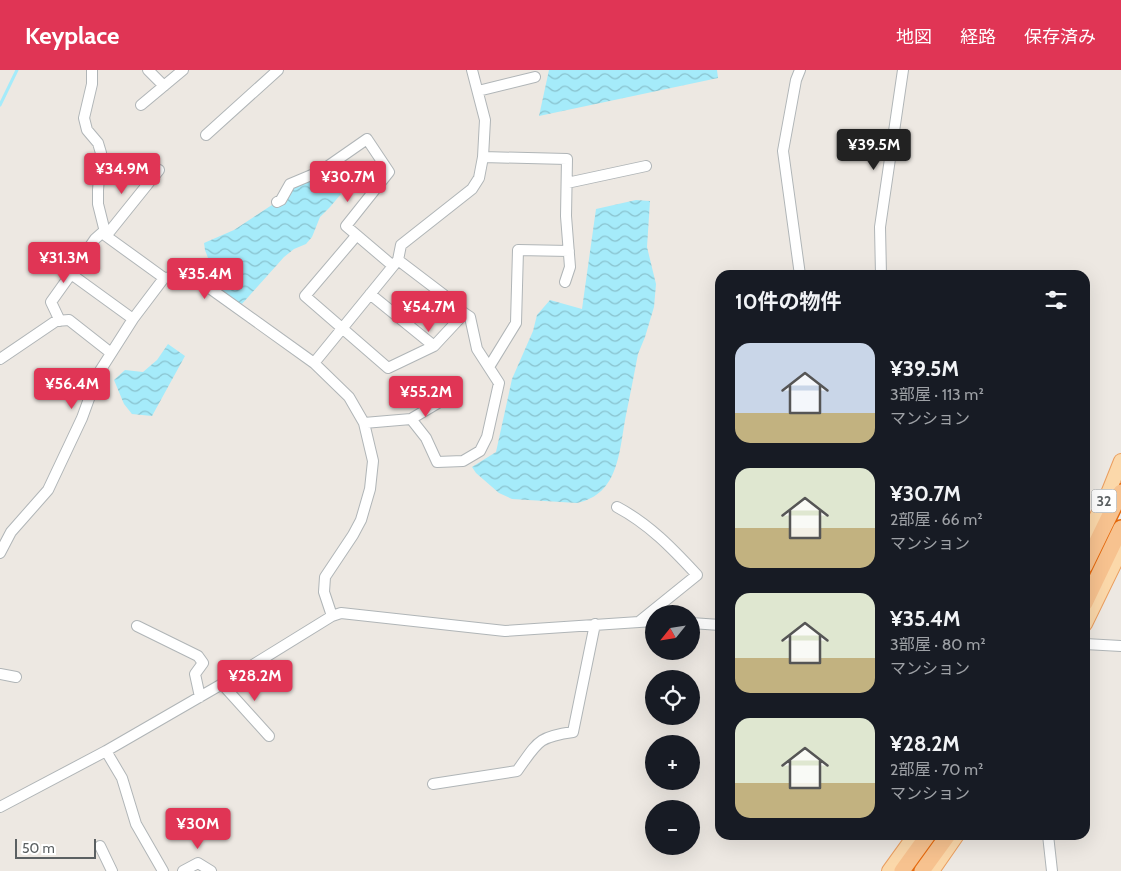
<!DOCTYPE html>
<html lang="ja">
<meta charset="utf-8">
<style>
body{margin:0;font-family:Cabin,"Noto Sans JP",sans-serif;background:#20242c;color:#f1f3f6;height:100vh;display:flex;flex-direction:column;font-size:19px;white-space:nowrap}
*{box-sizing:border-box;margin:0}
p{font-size:16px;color:#9ea1a6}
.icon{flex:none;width:28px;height:28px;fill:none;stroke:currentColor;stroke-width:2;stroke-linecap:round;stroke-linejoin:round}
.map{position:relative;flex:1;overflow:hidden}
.panel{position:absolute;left:715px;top:200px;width:375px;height:570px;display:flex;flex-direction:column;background:#171b24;border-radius:15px;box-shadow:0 5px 20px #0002}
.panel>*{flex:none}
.needle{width:32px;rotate:240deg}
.controls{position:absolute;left:645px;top:535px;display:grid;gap:10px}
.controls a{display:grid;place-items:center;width:55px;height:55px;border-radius:50%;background:#171b24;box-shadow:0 5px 20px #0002;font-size:25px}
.scale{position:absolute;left:15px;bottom:12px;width:81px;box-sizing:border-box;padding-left:5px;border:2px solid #5b6062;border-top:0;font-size:14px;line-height:18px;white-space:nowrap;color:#5b6062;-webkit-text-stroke:4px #fff;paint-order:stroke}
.price{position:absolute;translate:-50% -42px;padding:0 11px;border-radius:5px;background:#e03555;color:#fff;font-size:16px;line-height:32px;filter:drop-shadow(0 1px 2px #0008)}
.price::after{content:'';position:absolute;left:50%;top:30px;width:15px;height:11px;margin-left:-8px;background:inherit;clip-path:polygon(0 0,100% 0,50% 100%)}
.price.current{background:#222;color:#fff}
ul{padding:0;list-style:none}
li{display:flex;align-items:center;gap:15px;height:125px;padding:0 20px}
li span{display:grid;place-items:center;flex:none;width:140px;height:100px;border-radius:15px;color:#555}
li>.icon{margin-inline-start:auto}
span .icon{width:60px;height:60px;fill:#fffc;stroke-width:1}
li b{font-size:21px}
h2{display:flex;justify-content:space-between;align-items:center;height:60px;padding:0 20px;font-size:21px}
header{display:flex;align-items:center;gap:30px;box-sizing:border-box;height:70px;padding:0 25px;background:#e03555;color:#fff}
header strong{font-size:24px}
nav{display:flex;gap:28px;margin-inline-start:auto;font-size:18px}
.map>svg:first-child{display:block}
</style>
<header>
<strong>Keyplace</strong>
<nav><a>地図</a><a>経路</a><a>保存済み</a></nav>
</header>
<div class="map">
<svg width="1121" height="801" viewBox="0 0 1121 801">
<defs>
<pattern id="water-waves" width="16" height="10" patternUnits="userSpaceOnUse" patternTransform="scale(1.25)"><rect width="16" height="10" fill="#a5ebfa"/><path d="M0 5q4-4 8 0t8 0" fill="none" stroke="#89c2ce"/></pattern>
</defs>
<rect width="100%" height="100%" fill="#ede8e2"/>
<path fill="url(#water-waves)" d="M549,0H717L718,8L539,46Z
M320,107L341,124L330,137L320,147L312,167L306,174L294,179L284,187L241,235L218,217V214L205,180L204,173L234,160L275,133L292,118Z
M636,130L650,131L647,177L656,214L654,237L645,267L638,284C634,305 630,325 626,345C619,380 620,424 577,433L512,429L499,423L476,403L472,397L496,382L512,309L533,261L537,245L550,230L582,239L596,139Z
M168,274L185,286L152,346L132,344L124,334L114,310L125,300L143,302L157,290Z"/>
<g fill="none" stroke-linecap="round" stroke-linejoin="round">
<path stroke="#a5ebfa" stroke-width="3" d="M0,35L17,0"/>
<g stroke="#b0b5b7" stroke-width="12">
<path id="minor" d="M92,0V14L84,48L87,60L98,73L101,83L98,120V134L106,166L164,208L187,206L208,217L314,293L349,327L364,353L373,391L370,419L361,450L353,465L325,507L324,522L332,546
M148,0L164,16
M478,21L535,7
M141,35L183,0
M206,65L278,0
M483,87L567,89L566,146L570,197L565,212
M567,113L646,96
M277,132L281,130L290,114L321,101L367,69L389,102L346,156L393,196
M104,161L95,169L71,204L133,249
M106,166L159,100
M356,166L305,226L388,298L434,276L461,247V241L444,225L398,190
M800,205L783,81L796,10L800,0
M881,205L880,157L903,0
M370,224L434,276
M60,251L51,232L71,204
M0,289L56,251L69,250L111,283
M314,293L398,190L401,175L472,119L479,108L483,87L485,50L472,0
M489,297L516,253L518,180L569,181
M411,349L453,324
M364,353L411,349L426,368L437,392L463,391L480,381L487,367L499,313L477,279L470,247L461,241
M617,437C649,454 672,478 697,505L640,551
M0,483L11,462L48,420L82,348L98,304L133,249L164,208
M691,553L720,555
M137,556L198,586L203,593L195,604L200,627
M1085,574L1121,576
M0,604L16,607
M222,614L269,666
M106,681L122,708L136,754L163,801
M433,714L517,701C538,672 537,667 573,662L595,554
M0,737L106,681L222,614L332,546L341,543L505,561L654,551
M1048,765L1052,801
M100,776L112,801
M183,801L198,793L211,801"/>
</g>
<g stroke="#ea9e5f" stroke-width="16">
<path id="major" d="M1085,471L1109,421L1121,391
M1085,554L1121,480
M889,801L915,765
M932,801L957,765"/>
</g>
<g stroke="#e4680c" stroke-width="18">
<path id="highway" d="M1085,496L1121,422
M1085,533L1121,458
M902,801L928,765
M922,801L948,765"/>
</g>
<use href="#minor" stroke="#fff" stroke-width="10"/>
<use href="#major" stroke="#fbd8aa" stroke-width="14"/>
<use href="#highway" stroke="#f7c28f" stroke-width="15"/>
</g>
<g text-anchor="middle" stroke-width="4" stroke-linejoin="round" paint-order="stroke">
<rect fill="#fff" stroke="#8c9091" stroke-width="1" x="1091.5" y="419.5" width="25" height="23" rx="4"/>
<g font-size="14" font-weight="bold" fill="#5b6062">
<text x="1104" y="436">32</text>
</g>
</g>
</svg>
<div class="controls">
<a><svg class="needle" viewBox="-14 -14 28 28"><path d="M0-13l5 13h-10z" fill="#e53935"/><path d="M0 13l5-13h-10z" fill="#9ea1a6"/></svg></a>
<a><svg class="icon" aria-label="locate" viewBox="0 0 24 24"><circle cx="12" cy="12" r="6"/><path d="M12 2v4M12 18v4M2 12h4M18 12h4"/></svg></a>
<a>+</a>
<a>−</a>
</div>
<div class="scale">50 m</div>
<b class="price current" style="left:874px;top:101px">¥39.5M</b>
<b class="price" style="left:122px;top:125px">¥34.9M</b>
<b class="price" style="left:348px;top:133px">¥30.7M</b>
<b class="price" style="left:64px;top:214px">¥31.3M</b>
<b class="price" style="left:205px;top:230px">¥35.4M</b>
<b class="price" style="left:429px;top:263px">¥54.7M</b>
<b class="price" style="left:72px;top:340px">¥56.4M</b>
<b class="price" style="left:426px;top:348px">¥55.2M</b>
<b class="price" style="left:255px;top:632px">¥28.2M</b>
<b class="price" style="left:198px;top:780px">¥30M</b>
<section class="panel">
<h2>10件の物件<svg class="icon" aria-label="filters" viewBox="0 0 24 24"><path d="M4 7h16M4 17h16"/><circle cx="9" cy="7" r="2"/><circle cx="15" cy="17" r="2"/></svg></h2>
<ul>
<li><span style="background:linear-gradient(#c9d6e8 70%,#c2b280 0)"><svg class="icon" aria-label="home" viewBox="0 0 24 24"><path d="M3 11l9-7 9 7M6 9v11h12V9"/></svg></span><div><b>¥39.5M</b><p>3部屋 · 113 m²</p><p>マンション</p></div></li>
<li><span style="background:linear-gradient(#dfe7d0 60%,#c2b280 0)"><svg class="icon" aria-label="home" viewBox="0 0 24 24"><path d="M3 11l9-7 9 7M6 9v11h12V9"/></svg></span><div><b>¥30.7M</b><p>2部屋 · 66 m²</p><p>マンション</p></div></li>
<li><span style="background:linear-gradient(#dfe7d0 65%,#c2b280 0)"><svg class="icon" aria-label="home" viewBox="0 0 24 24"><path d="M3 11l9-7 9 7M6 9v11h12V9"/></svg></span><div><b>¥35.4M</b><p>3部屋 · 80 m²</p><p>マンション</p></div></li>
<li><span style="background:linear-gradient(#dfe7d0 65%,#c2b280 0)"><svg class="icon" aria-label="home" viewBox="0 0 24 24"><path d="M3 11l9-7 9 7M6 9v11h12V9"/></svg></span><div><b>¥28.2M</b><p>2部屋 · 70 m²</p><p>マンション</p></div></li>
</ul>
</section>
</div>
